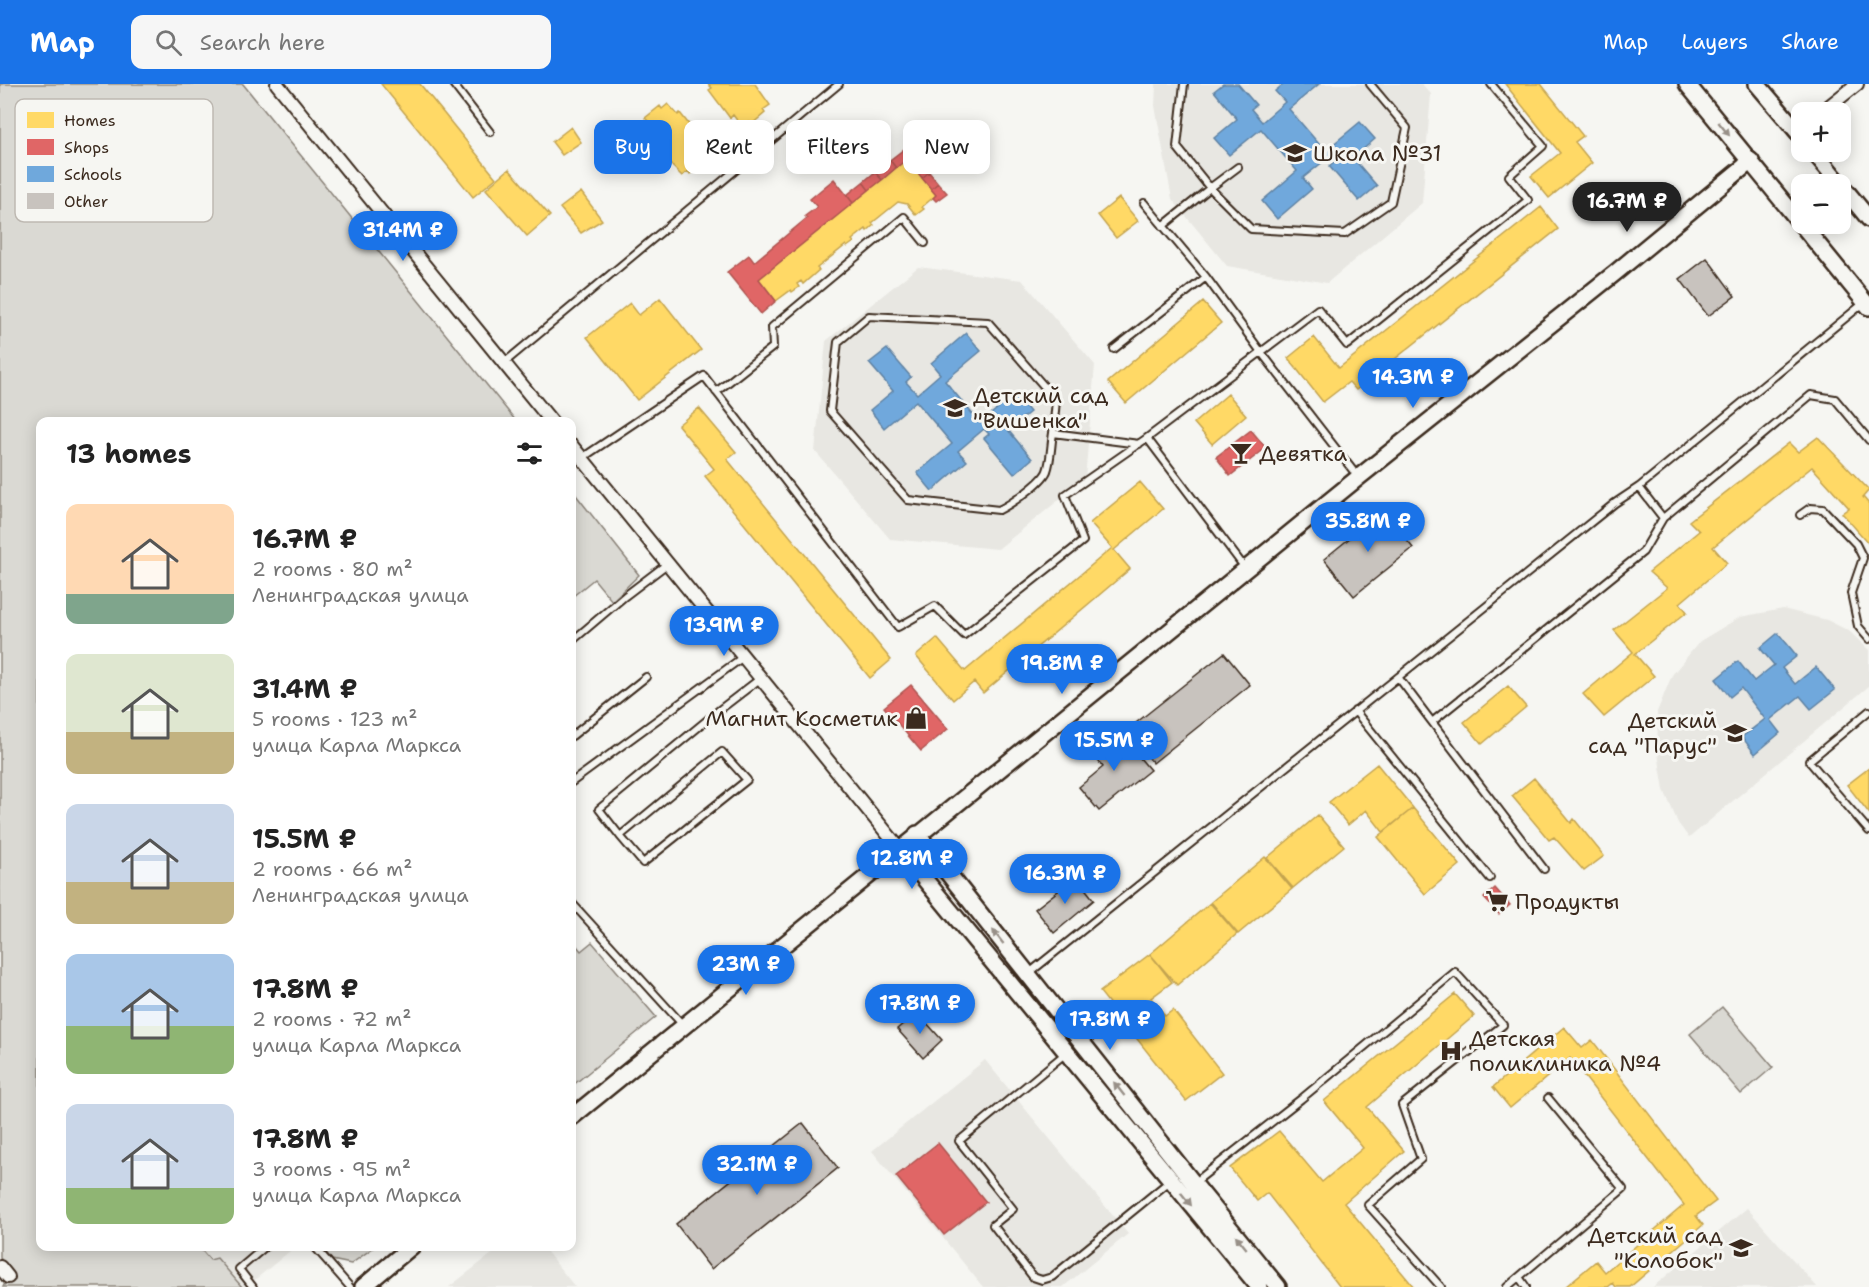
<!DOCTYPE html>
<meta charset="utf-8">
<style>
body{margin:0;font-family:"Shantell Sans",sans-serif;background:#f6f6f6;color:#222;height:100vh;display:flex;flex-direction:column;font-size:22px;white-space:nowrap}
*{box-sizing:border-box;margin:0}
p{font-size:20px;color:#767676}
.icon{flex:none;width:33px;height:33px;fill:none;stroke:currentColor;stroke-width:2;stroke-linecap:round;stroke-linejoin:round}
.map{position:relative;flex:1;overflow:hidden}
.panel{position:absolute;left:36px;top:333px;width:540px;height:834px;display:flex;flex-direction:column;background:#fff;border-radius:12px;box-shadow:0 3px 15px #0003}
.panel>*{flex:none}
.top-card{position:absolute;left:594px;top:36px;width:570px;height:54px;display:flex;gap:12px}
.controls{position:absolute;left:1791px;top:18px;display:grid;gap:12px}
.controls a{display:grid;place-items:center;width:60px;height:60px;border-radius:12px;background:#fff;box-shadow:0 3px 15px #0003;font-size:30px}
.price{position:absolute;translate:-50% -51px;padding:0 14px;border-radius:21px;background:#1a73e8;color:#fff;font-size:20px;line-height:39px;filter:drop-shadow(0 2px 3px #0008)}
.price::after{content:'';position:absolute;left:50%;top:36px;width:18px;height:14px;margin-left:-9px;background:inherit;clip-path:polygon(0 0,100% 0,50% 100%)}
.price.active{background:#222;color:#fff}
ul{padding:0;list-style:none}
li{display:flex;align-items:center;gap:18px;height:150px;padding:0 30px}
li span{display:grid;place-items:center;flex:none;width:168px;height:120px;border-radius:12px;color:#555}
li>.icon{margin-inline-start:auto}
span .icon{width:72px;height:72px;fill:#fffc;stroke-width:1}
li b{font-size:26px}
h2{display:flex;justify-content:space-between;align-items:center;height:72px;padding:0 30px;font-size:26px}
.pill{padding:0 21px;border-radius:12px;background:#fff;box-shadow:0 3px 15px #0003;font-size:21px;line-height:54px}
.pill.active{background:#1a73e8;color:#fff}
header{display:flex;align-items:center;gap:36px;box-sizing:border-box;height:84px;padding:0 30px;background:#1a73e8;color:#fff}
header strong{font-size:28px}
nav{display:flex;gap:33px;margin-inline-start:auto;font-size:21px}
.search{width:420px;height:54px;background:#f6f6f6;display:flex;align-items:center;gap:15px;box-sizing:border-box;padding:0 21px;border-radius:12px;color:#767676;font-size:22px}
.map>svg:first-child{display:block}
</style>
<header>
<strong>Map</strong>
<div class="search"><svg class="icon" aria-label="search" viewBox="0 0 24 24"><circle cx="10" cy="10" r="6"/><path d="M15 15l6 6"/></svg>Search here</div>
<nav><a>Map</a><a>Layers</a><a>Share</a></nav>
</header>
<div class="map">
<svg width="1869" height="1203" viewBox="0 0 1869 1203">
<rect width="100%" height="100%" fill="#f6f6f2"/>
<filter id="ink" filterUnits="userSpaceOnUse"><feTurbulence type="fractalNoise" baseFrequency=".0167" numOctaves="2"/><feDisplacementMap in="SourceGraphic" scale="12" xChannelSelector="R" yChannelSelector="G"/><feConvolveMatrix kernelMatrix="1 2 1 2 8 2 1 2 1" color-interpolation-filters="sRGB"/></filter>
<g filter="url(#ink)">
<path fill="#e8e7e2" d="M1156,0H1422L1431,10L1422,119L1327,199L1227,182L1172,115L1155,22Z
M918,183L1022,196L1095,281L1085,395L998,465L890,455L815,367L826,257Z
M1783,525L1827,536L1849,547L1869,566V602L1689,754L1678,739L1664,706L1658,669L1657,628L1672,591L1700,557L1740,533Z
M985,976L1128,1150L1063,1203H983L872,1067Z
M1747,1124L1817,1203H1653Z
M199,1163H295L246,1203H242L217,1174L210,1176Z
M501,1163H543L575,1203H449Z"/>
<path fill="#dad9d3" stroke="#8a8278" stroke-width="1.5" d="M0,0H243L516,337L40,338V1162L199,1163L210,1176L217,1174L242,1203H3L8,1193L12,1190L0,1174Z
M572,406L639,491L612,517L594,495L572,513Z
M572,856L581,867L592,858L656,933L572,1002Z
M1722,923L1773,983L1741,1010L1690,950Z
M322,1163H374L351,1180L332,1176Z"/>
<path fill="#ffd966" stroke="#c4a450" stroke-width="1.5" d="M381,0H420L496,94L473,113Z
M708,0H755L770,21L763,26L765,29L751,41L749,38L742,43L733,31L730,34L709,6L712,4Z
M1505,0H1541L1583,52L1575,58L1592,79L1549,114L1531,92L1560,69Z
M668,20L678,31L680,29L702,57L699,59L708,70L702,76L704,78L690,90L688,87L682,92L664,74L666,72L657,61L655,63L649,55L650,53L641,42L648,37L645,34L660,22L662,25Z
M571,43L581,58L562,71L552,58Z
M907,75L936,111L922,123L924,125L916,131L907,120L898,118L872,139L874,141L867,147L866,145L852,156L854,158L847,163L846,161L817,184L819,186L803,200L801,197L797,200L799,203L792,208L791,206L776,217L759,195Z
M509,85L550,132L527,152L486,105Z
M581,108L602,136L581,149L560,124Z
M1119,114L1138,137L1116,154L1098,131Z
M1541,123L1558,145L1356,306L1349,298L1323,318L1288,274L1314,253L1339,284Z
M660,214L701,266L637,316L587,253L630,219L639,231Z
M1203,218L1221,239L1126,319L1108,298Z
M1228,310L1246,331L1212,360L1194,339Z
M699,324L736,368L727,375L891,576L870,594L705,392L714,385L678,341Z
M1818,353L1869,406L1863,413L1869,420V460L1842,429L1849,424L1812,383L1713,463L1727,479L1680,519L1687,528L1635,570L1654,592L1604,633L1583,610L1633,568L1614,546L1667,504L1649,488L1699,447L1689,437L1789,359L1798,368Z
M1140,398L1163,425L1114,466L1130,485L983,609L974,598L953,616L916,572L937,554L965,587L1112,464L1090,439Z
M1508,602L1526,623L1482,660L1464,638Z
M1377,680L1413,724L1383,748L1366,726L1348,741L1329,718Z
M1869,684V729L1847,701Z
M1534,694L1571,739L1574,735L1604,772L1584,787L1554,753L1549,756L1512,712Z
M1413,724L1460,781L1425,810L1378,753Z
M1318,731L1344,762L1293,804L1267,774Z
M1265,773L1292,805L1238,850L1211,818Z
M1210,819L1237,850L1177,901L1150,870Z
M1150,870L1172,898L1151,914L1165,932L1173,926L1222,989L1186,1017L1100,908Z
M1455,910L1474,932L1367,1023L1404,1067L1344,1119L1414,1203H1340L1267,1109L1257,1117L1230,1084L1279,1047L1322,1098L1363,1064L1324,1017Z
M1564,943L1582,964L1592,956L1716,1117L1696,1132L1703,1141L1630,1203H1616L1613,1199L1608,1203H1565L1596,1177L1605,1188L1684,1121L1570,974L1510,1024L1493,1003Z"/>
<path fill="#e06666" stroke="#ae5450" stroke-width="1.5" d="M908,62L929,88L922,94L907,75L896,84L890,76Z
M890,76L896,84L882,96L875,88Z
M875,88L882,96L869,106L863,98Z
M929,88L938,99L931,105L922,94Z
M834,95L853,119L759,195L776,217L761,230L727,188L749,171L754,178L807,134L805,132L817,123L810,115Z
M863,98L869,106L853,119L847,111Z
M938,99L947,109L936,117L933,114L936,111L931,105Z
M1251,346L1266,364L1230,392L1216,373Z
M911,601L948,645L921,667L884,623Z
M1495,804L1510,821L1499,830L1484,814Z
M938,1059L986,1118L944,1151L896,1092Z"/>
<path fill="#6fa8dc" stroke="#5f82a3" stroke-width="1.5" d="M1223,0H1238L1256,21L1251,25L1262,38L1285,18L1275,7L1284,0H1319L1289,25L1325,67L1360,38L1375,55L1353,74L1377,102L1359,117L1329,82L1334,78L1329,73L1303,94L1312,105L1277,135L1262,117L1297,87L1261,45L1229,71L1214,54L1237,35L1214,7Z
M966,249L981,267L945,297L980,339L1015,310L1030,328L1008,346L1032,375L1014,390L984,354L989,350L984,345L958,367L967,377L932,407L917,389L952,360L916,317L884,344L870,326L893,307L869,279L887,265L911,293L906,298L917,310L940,290L931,279Z
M1778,549L1797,572L1782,584L1795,600L1816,583L1835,606L1811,625L1800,612L1770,636L1780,649L1755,670L1742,653L1765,635L1741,604L1730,613L1716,595L1738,577L1754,597L1774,581L1760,564Z"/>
<path fill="#c8c3be" stroke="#3b2a1e" stroke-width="1.5" d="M1707,174L1735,212L1708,232L1680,195Z
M1383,427L1413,464L1354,512L1324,475Z
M1224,569L1250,601L1153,679L1127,646Z
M1119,649L1150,686L1099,727L1079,703L1103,683L1093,670Z
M1076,793L1094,816L1054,849L1035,825Z
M917,928L942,956L923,974L897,945Z
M803,1039L838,1084L711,1185L676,1140Z"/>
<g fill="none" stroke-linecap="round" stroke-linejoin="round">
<g stroke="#3b2a1e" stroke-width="10">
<path id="service" d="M453,0L490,48
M1184,0L1177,63L1210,104L1251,145L1345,150L1391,118L1407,44L1370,0
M1144,119L1206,193L1261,268L1358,393
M1163,142L1210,104L1238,83
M1114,265L1206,193
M504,279L839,0
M716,308L773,263L772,243L904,133L925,159
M1053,349C1051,361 1051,376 1047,387C1042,399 1011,420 999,426L908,416L830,327L838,258L869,232L988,238L1056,316L1053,349L1139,360
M1147,354L1245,484
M582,374L704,292L898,543L935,522L964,551L1083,457L1065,411L1147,354L1318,225L1347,261L1528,116L1509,92L1543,62L1491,0
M1639,403L1663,434L1811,311L1835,315L1869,356
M1800,431L1810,424L1823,425L1856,460L1863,474L1851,509L1858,542L1869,555
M572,557L625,512L667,480
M1398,593L1432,638L1643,468L1663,434
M1355,627L1490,794
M1869,627L1809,677L1869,747
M1432,638L1544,785
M572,652L646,593
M722,668L747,696L643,779L620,752Z
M572,698L743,573
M620,752L599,725L718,627L761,594
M572,819L682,940
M1028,890L1615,419L1639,403L1865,218
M1066,969L959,1057L1013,1125L993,1141L1033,1193L1042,1196L1052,1193L1171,1096
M1194,1099L1301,1015L1455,888L1503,941L1402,1021L1421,1075L1368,1121L1441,1203
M314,1162L350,1203
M1519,1193L1526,1203
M253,1203L239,1185L266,1162
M1507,1203L1623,1105L1548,1014"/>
</g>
<g stroke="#3b2a1e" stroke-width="16">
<path id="minor" d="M277,0L552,338
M1822,28L1857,0
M572,362L899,764
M0,1183L8,1193"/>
</g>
<g stroke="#3b2a1e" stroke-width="20">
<path id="tertiary" d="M1687,0L1869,223
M1757,0L1802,53
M1814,68L1869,135
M917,750L1194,1100L1278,1203
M899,764L1259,1203
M572,1033L1359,393L1615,189L1751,77
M363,1203L412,1162"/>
</g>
<use href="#service" stroke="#f6f6f2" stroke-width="6"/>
<use href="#minor" stroke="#f6f6f2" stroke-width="12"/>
<use href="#tertiary" stroke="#f6f6f2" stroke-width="15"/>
</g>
<defs><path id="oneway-solid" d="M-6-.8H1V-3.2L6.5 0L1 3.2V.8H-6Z" transform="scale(1.5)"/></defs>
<g fill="#989088">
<use href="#oneway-solid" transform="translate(1724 45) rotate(51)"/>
<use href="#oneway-solid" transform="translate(998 853) rotate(-128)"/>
<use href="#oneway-solid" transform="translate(1119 1005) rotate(-128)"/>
<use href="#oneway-solid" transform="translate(1186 1115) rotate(51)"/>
<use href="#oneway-solid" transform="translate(1241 1158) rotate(-129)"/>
</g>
</g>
<defs>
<g id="school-bare" transform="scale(1.8)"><path d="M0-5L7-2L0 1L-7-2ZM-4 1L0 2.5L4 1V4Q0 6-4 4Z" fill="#3b2a1e" stroke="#f6f6f2" stroke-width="2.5" paint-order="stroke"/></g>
<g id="bar-bare" transform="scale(1.8)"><path d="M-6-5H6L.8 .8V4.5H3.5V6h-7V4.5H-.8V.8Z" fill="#3b2a1e" stroke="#f6f6f2" stroke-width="2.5" paint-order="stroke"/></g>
<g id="shop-bare" transform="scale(1.8)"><path d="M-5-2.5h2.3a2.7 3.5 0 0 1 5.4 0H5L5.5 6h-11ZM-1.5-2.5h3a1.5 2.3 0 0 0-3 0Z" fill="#3b2a1e" stroke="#f6f6f2" stroke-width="2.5" paint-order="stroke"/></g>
<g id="supermarket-bare" transform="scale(1.8)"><path d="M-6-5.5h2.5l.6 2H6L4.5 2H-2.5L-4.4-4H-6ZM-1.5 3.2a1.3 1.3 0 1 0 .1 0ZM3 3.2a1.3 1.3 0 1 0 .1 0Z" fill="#3b2a1e" stroke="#f6f6f2" stroke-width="2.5" paint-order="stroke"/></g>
<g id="hospital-bare" transform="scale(1.8)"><path d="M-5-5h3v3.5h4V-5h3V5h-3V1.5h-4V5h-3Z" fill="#3b2a1e" stroke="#f6f6f2" stroke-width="2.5" paint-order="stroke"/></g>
</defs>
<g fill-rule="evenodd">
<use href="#school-bare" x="1295" y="69"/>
<use href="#school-bare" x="955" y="324"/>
<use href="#bar-bare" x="1241" y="369"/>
<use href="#shop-bare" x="916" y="634"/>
<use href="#school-bare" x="1735" y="649"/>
<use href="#supermarket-bare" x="1497" y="817"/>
<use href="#hospital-bare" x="1451" y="967"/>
<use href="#school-bare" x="1741" y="1164"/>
</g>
<g text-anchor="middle" stroke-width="6" stroke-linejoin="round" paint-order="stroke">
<g font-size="22" fill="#3b2a1e" stroke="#f6f6f2" text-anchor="start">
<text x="1313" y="77">Школа №31</text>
<text x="973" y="319">Детский сад<tspan x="973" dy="25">"Вишенка"</tspan></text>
<text x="1259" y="377">Девятка</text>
<text x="898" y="642" text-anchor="end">Магнит Косметик</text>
<text x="1717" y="644" text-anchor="end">Детский<tspan x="1717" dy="25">сад "Парус"</tspan></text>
<text x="1515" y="825">Продукты</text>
<text x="1469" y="962">Детская<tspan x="1469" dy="25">поликлиника №4</tspan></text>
<text x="1723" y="1159" text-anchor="end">Детский сад<tspan x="1723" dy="25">"Колобок"</tspan></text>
</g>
</g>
<rect x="15" y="15" width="198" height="123" rx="9" fill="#f6f6f2" stroke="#beb9b2" stroke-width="1.5"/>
<rect x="27" y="28" width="27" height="16" fill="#ffd966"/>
<rect x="27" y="55" width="27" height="16" fill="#e06666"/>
<rect x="27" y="82" width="27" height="16" fill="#6fa8dc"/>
<rect x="27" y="109" width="27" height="16" fill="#c8c3be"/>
<g font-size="16" fill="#3b2a1e">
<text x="64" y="42">Homes</text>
<text x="64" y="69">Shops</text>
<text x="64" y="96">Schools</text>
<text x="64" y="123">Other</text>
</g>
</svg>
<div class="controls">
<a>+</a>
<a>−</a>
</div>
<b class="price active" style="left:1627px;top:149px">16.7M ₽</b>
<b class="price" style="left:403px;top:178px">31.4M ₽</b>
<b class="price" style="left:1413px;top:325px">14.3M ₽</b>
<b class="price" style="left:1368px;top:469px">35.8M ₽</b>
<b class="price" style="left:724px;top:573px">13.9M ₽</b>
<b class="price" style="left:1062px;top:611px">19.8M ₽</b>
<b class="price" style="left:1114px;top:688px">15.5M ₽</b>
<b class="price" style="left:912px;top:806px">12.8M ₽</b>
<b class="price" style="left:1065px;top:821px">16.3M ₽</b>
<b class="price" style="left:746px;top:912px">23M ₽</b>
<b class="price" style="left:920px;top:951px">17.8M ₽</b>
<b class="price" style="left:1110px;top:967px">17.8M ₽</b>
<b class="price" style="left:757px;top:1112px">32.1M ₽</b>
<div class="top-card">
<a class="pill active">Buy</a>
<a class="pill">Rent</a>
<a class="pill">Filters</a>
<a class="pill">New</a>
</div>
<section class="panel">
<h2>13 homes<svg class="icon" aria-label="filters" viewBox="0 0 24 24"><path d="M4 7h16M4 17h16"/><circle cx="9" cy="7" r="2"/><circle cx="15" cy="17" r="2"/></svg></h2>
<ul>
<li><span style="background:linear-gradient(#ffd9b3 75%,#7fa58c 0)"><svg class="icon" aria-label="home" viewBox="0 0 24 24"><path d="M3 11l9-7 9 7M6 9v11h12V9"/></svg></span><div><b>16.7M ₽</b><p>2 rooms · 80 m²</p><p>Ленинградская улица</p></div></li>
<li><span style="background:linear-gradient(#dfe7d0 65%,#c2b280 0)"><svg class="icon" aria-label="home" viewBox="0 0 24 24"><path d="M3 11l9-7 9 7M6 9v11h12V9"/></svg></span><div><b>31.4M ₽</b><p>5 rooms · 123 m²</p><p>улица Карла Маркса</p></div></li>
<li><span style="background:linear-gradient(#c9d6e8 65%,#c2b280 0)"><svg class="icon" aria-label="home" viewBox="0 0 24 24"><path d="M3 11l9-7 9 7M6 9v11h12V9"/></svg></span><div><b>15.5M ₽</b><p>2 rooms · 66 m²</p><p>Ленинградская улица</p></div></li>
<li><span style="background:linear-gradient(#a9c7e8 60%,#8fb573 0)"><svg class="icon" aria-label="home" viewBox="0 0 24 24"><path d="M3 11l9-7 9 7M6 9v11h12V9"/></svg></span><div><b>17.8M ₽</b><p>2 rooms · 72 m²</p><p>улица Карла Маркса</p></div></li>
<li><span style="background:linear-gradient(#c9d6e8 70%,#8fb573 0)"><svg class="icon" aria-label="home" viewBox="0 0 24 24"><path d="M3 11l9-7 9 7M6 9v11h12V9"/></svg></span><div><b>17.8M ₽</b><p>3 rooms · 95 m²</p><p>улица Карла Маркса</p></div></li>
</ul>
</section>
</div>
